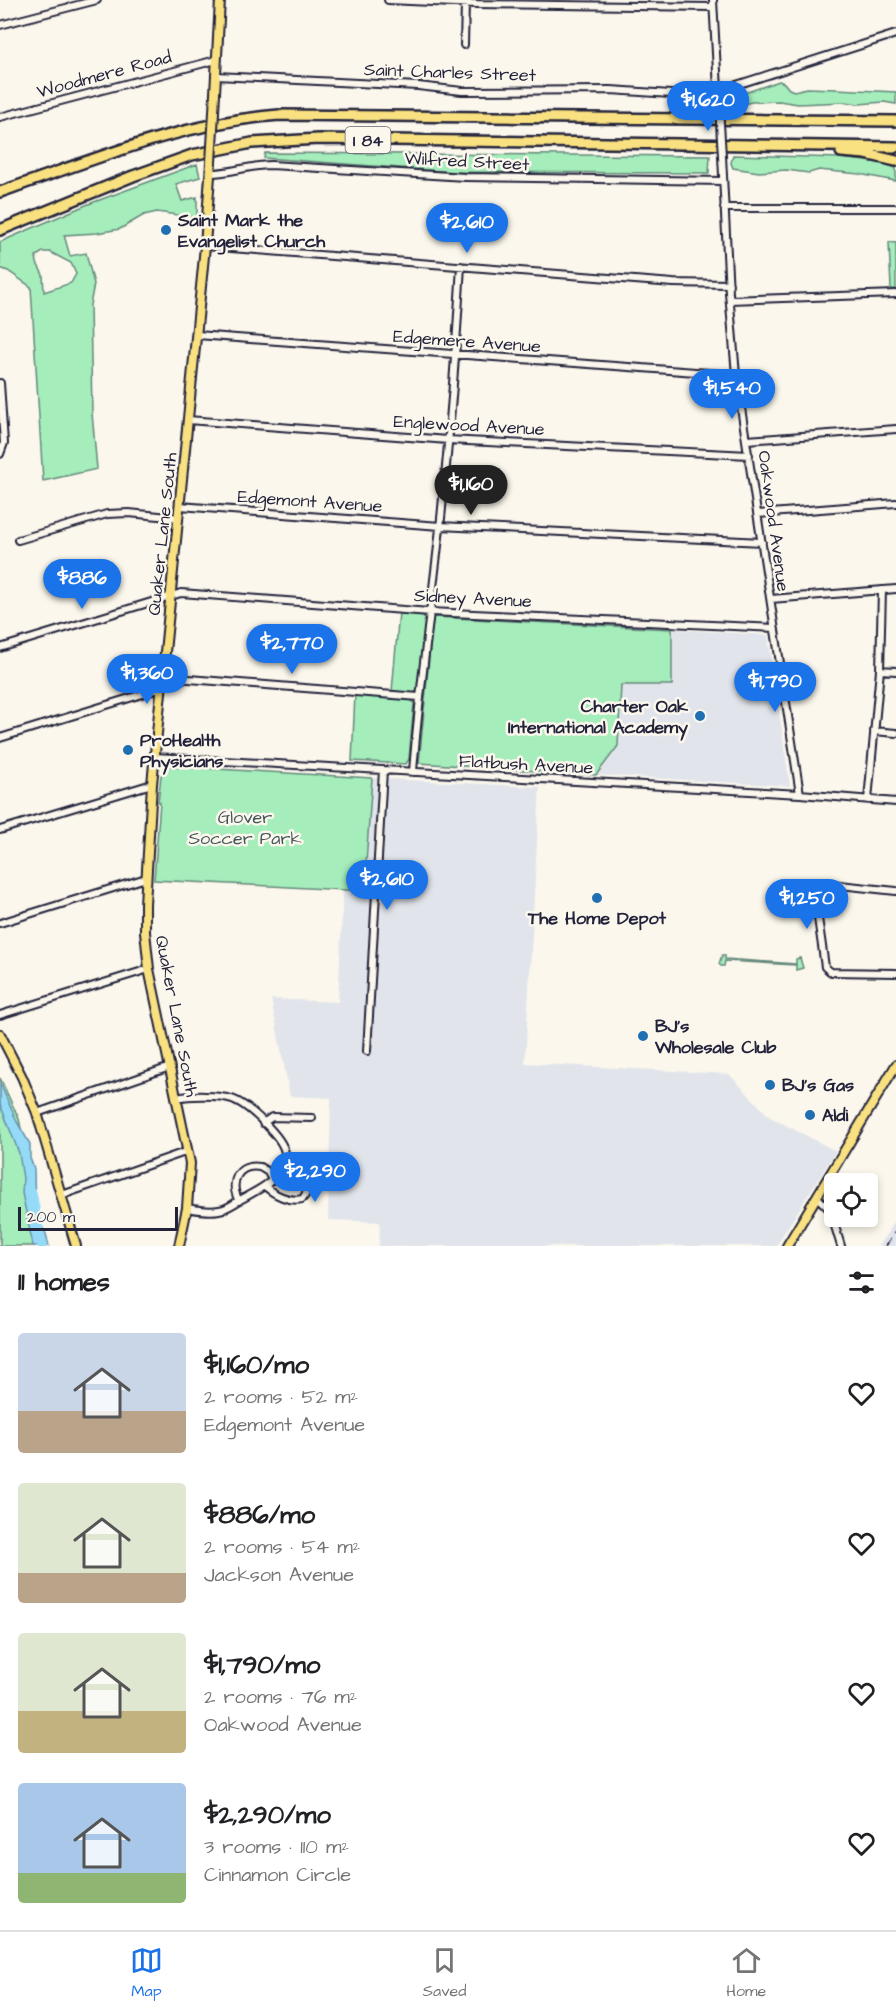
<!DOCTYPE html>
<meta charset="utf-8">
<style>
body{margin:0;font-family:"Architects Daughter",sans-serif;background:#f6f6f6;color:#202124;height:100vh;display:flex;flex-direction:column;font-size:22px;white-space:nowrap}
*{box-sizing:border-box;margin:0}
p{font-size:20px;color:#757577}
.icon{flex:none;width:33px;height:33px;fill:none;stroke:currentColor;stroke-width:2;stroke-linecap:round;stroke-linejoin:round}
.map{position:relative;height:1246px;overflow:hidden}
.details{display:flex;flex-direction:column;background:#fff;flex:1}
.details>*{flex:none}
.tools{position:absolute;left:824px;top:1173px;display:grid;gap:12px}
.tools a{display:grid;place-items:center;width:54px;height:54px;border-radius:6px;background:#fff;box-shadow:0 3px 9px #0003;font-size:30px}
.scale{position:absolute;left:18px;bottom:15px;width:160px;box-sizing:border-box;padding-left:6px;border:3px solid #22223b;border-top:0;font-size:16px;line-height:21px;white-space:nowrap;color:#22223b;-webkit-text-stroke:4px #fbf7ec;paint-order:stroke}
.price{position:absolute;translate:-50% -51px;padding:0 14px;border-radius:21px;background:#1a73e8;color:#fff;font-size:20px;line-height:39px;filter:drop-shadow(0 2px 3px #0008)}
.price::after{content:'';position:absolute;left:50%;top:36px;width:18px;height:14px;margin-left:-9px;background:inherit;clip-path:polygon(0 0,100% 0,50% 100%)}
.price.current{background:#222;color:#fff}
ul{padding:0;list-style:none}
li{display:flex;align-items:center;gap:18px;height:150px;padding:0 18px}
li span{display:grid;place-items:center;flex:none;width:168px;height:120px;border-radius:6px;color:#555}
li>.icon{margin-inline-start:auto}
span .icon{width:72px;height:72px;fill:#fffc;stroke-width:1}
li b{font-size:26px}
h2{display:flex;justify-content:space-between;align-items:center;height:72px;padding:0 18px;font-size:26px}
.dock{display:flex;justify-content:space-around;align-items:center;height:84px;border-top:2px solid #e0e0e0;background:#fff;font-size:16px;color:#757577}
.dock a{display:grid;justify-items:center;gap:3px}
.dock .current{color:#1a73e8}
.map>svg:first-child{display:block}
</style>
<div class="map">
<svg width="896" height="1246" viewBox="0 0 896 1246">
<rect width="100%" height="100%" fill="#fbf7ec"/>
<filter id="ink" filterUnits="userSpaceOnUse"><feTurbulence type="fractalNoise" baseFrequency=".0167" numOctaves="2"/><feDisplacementMap in="SourceGraphic" scale="12" xChannelSelector="R" yChannelSelector="G"/><feConvolveMatrix kernelMatrix="1 2 1 2 8 2 1 2 1" color-interpolation-filters="sRGB"/></filter>
<g filter="url(#ink)">
<path fill="#e1e5eb" d="M672,629L768,635L790,786L596,775L618,746L621,685H672Z
M372,778L540,787L525,1063L729,1074L770,1117L836,1151L776,1246H379L380,1222L328,1220L331,1098L290,1096L271,999L338,1002L343,890H364Z
M896,1219V1246H879Z"/>
<path fill="#a5edbb" stroke="#64887b" stroke-width="1.5" fill-rule="evenodd" d="M779,81L784,83L789,89L794,91L807,88L836,89L896,92V104L884,102L859,104L845,102L798,104L779,101L752,102L738,105L731,100L733,97Z
M265,153L710,156L709,173L455,172L264,158Z
M733,155L840,158L882,163L896,168V181L859,174L819,170L809,173L786,170L759,172L733,168L731,163Z
M197,164L200,177L176,184L182,201L197,197V218L157,212L144,215L120,229L97,233L64,235L70,256L86,253L94,284L90,305L92,413L97,469L43,481L31,287L8,271L0,268V242L86,205ZM43,252H50L71,263L76,274L71,283L44,292L43,275L37,263L36,256Z
M889,242L896,243V289H891Z
M399,612L421,614L426,619L420,680L418,690L414,693L392,691Z
M433,617L672,629V685H621L618,746L596,775L419,763Z
M355,694L411,700L414,703L409,759L406,764L352,761Z
M166,766L372,778L364,891L154,880L160,802H158L161,776Z
M722,955H725V959L796,964V959L800,958L803,968L796,970V965L725,961L724,966H721L719,964Z
M0,1078L19,1119L41,1223L43,1246H0Z"/>
<path fill="#95dbf7" stroke="#6791ac" stroke-width="1.5" d="M0,1083L17,1122L30,1144V1158L34,1169L35,1213L46,1234L49,1246H33L22,1193L23,1179L19,1153L0,1104Z"/>
<g fill="none" stroke-linecap="round" stroke-linejoin="round">
<path stroke="#95dbf7" stroke-width="9" d="M32,1192L42,1246"/>
<g stroke="#22223b" stroke-width="10">
<path id="minor" d="M388,0L476,4L713,7
M713,0L719,107
M0,25L97,0
M464,45L465,4
M216,76L418,86L462,91L611,90L671,94H708L896,34
M0,117L216,60
M722,156L729,293L736,375L800,794
M211,173C231,173 250,165 271,165L465,177L723,181
M724,208H896
M205,246L673,283L729,284
M730,300L896,294
M197,335L736,375
M0,383L4,443L0,454
M188,420L448,440L749,455
M747,440L896,429
M180,506L440,526L762,542
M758,514L896,503
M18,540L107,514L129,513L179,518
M771,599L896,589
M0,648L181,593L430,612L774,628
M880,670L896,671
M163,677L419,697
M874,731L896,733
M0,738L162,688
M155,757L800,794L896,802
M413,772C419,690 431,610 440,528C449,441 456,353 461,266
M868,800L880,670L882,590
M0,830L152,784
M896,891L821,883L816,885L814,890L825,967L831,972L896,973
M0,923L146,878
M0,1015L149,969
M367,1051L383,770
M177,1098C190,1095 219,1095 232,1099C247,1104 283,1137 285,1153C286,1179 257,1190 240,1200C233,1204 227,1209 219,1210C209,1212 198,1210 187,1208
M37,1113L170,1067
M263,1123L272,1117L312,1118
M265,1186C274,1195 290,1202 302,1199C308,1193 309,1187 305,1179L282,1169
M62,1195L188,1151
M817,1197L830,1210L841,1246
M239,1201C229,1183 237,1163 260,1167L268,1172L272,1180"/>
</g>
<g stroke="#22223b" stroke-width="12">
<path id="major" d="M214,112L220,0
M0,1034L22,1077L37,1113L76,1246
M179,1246L187,1208L190,1163L149,969L145,932V904L152,784L205,246L211,162
M787,1246L896,1065"/>
</g>
<g stroke="#22223b" stroke-width="14">
<path id="highway" d="M841,152L866,154L896,161
M0,192C91,161 182,122 279,115L896,121
M0,230L133,176L192,155L252,143L318,139L896,147"/>
</g>
<use href="#minor" stroke="#fbf7ec" stroke-width="6"/>
<use href="#major" stroke="#f9e181" stroke-width="8"/>
<use href="#highway" stroke="#f9e181" stroke-width="9"/>
<path stroke="#22223b" stroke-width="1.5" stroke-dasharray="9 4.5" stroke-linecap="butt" d="M886,1246L896,1230"/>
<g stroke="#22223b" stroke-width="10" stroke-linecap="butt">
<path id="minor-bridge" d="M719,107L722,156"/>
</g>
<g stroke="#22223b" stroke-width="12" stroke-linecap="butt">
<path id="major-bridge" d="M211,162L214,112"/>
</g>
<use href="#minor-bridge" stroke="#fbf7ec" stroke-width="6"/>
<use href="#major-bridge" stroke="#f9e181" stroke-width="8"/>
</g>
</g>
<g fill="#1f6fb2" stroke="#fbf7ec" stroke-width="2">
<circle cx="166" cy="230" r="6"/>
<circle cx="700" cy="716" r="6"/>
<circle cx="128" cy="750" r="6"/>
<circle cx="597" cy="898" r="6"/>
<circle cx="643" cy="1036" r="6"/>
<circle cx="770" cy="1085" r="6"/>
<circle cx="810" cy="1115" r="6"/>
</g>
<g text-anchor="middle" stroke-width="5" stroke-linejoin="round" paint-order="stroke">
<rect fill="#fbf7ec" stroke="#636270" stroke-width="1.5" x="345.5" y="127" width="45" height="26" rx="4.5"/>
<g font-size="16" font-weight="bold" fill="#22223b">
<text x="368" y="146">I 84</text>
</g>
<g font-size="18" fill="#22223b" stroke="#fbf7ec">
<text transform="translate(450 72) rotate(2)" y="6">Saint Charles Street</text>
<text transform="translate(104 74) rotate(-15)" y="6">Woodmere Road</text>
<text transform="translate(467 161) rotate(3)" y="6">Wilfred Street</text>
<text transform="translate(467 341) rotate(4)" y="6">Edgemere Avenue</text>
<text transform="translate(469 425) rotate(3)" y="6">Englewood Avenue</text>
<text transform="translate(310 501) rotate(4)" y="6">Edgemont Avenue</text>
<text transform="translate(774 521) rotate(82)" y="6">Oakwood Avenue</text>
<text transform="translate(162 534) rotate(-84)" y="6">Quaker Lane South</text>
<text transform="translate(473 598) rotate(3)" y="6">Sidney Avenue</text>
<text transform="translate(526 764) rotate(3)" y="6">Flatbush Avenue</text>
<text transform="translate(177 1016) rotate(79)" y="6">Quaker Lane South</text>
</g>
<g font-size="18" font-weight="bold" fill="#22223b" stroke="#fbf7ec" text-anchor="start">
<text x="178" y="226">Saint Mark the<tspan x="178" dy="21">Evangelist Church</tspan></text>
<text x="688" y="712" text-anchor="end">Charter Oak<tspan x="688" dy="21">International Academy</tspan></text>
<text x="140" y="746">ProHealth<tspan x="140" dy="21">Physicians</tspan></text>
<text x="597" y="924" text-anchor="middle">The Home Depot</text>
<text x="655" y="1032">BJ's<tspan x="655" dy="21">Wholesale Club</tspan></text>
<text x="782" y="1091">BJ's Gas</text>
<text x="822" y="1121">Aldi</text>
</g>
<g font-size="18" fill="#43555b" stroke="#fbf7ec">
<text x="245" y="823">Glover<tspan x="245" dy="21">Soccer Park</tspan></text>
</g>
</g>
</svg>
<div class="tools">
<a><svg class="icon" aria-label="locate" viewBox="0 0 24 24"><circle cx="12" cy="12" r="6"/><path d="M12 2v4M12 18v4M2 12h4M18 12h4"/></svg></a>
</div>
<div class="scale">200 m</div>
<b class="price" style="left:708px;top:132px">$1,620</b>
<b class="price" style="left:467px;top:254px">$2,610</b>
<b class="price" style="left:732px;top:420px">$1,540</b>
<b class="price current" style="left:471px;top:516px">$1,160</b>
<b class="price" style="left:82px;top:610px">$886</b>
<b class="price" style="left:292px;top:675px">$2,770</b>
<b class="price" style="left:147px;top:705px">$1,360</b>
<b class="price" style="left:775px;top:713px">$1,790</b>
<b class="price" style="left:387px;top:911px">$2,610</b>
<b class="price" style="left:807px;top:930px">$1,250</b>
<b class="price" style="left:315px;top:1203px">$2,290</b>
</div>
<section class="details">
<h2>11 homes<svg class="icon" aria-label="filters" viewBox="0 0 24 24"><path d="M4 7h16M4 17h16"/><circle cx="9" cy="7" r="2"/><circle cx="15" cy="17" r="2"/></svg></h2>
<ul>
<li><span style="background:linear-gradient(#c9d6e8 65%,#b9a48a 0)"><svg class="icon" aria-label="home" viewBox="0 0 24 24"><path d="M3 11l9-7 9 7M6 9v11h12V9"/></svg></span><div><b>$1,160/mo</b><p>2 rooms · 52 m²</p><p>Edgemont Avenue</p></div><svg class="icon" aria-label="heart" viewBox="0 0 24 24"><path d="M12 20l-8-8c-3-5 5-10 8-4 3-6 11-1 8 4z"/></svg></li>
<li><span style="background:linear-gradient(#dfe7d0 75%,#b9a48a 0)"><svg class="icon" aria-label="home" viewBox="0 0 24 24"><path d="M3 11l9-7 9 7M6 9v11h12V9"/></svg></span><div><b>$886/mo</b><p>2 rooms · 54 m²</p><p>Jackson Avenue</p></div><svg class="icon" aria-label="heart" viewBox="0 0 24 24"><path d="M12 20l-8-8c-3-5 5-10 8-4 3-6 11-1 8 4z"/></svg></li>
<li><span style="background:linear-gradient(#dfe7d0 65%,#c2b280 0)"><svg class="icon" aria-label="home" viewBox="0 0 24 24"><path d="M3 11l9-7 9 7M6 9v11h12V9"/></svg></span><div><b>$1,790/mo</b><p>2 rooms · 76 m²</p><p>Oakwood Avenue</p></div><svg class="icon" aria-label="heart" viewBox="0 0 24 24"><path d="M12 20l-8-8c-3-5 5-10 8-4 3-6 11-1 8 4z"/></svg></li>
<li><span style="background:linear-gradient(#a9c7e8 75%,#8fb573 0)"><svg class="icon" aria-label="home" viewBox="0 0 24 24"><path d="M3 11l9-7 9 7M6 9v11h12V9"/></svg></span><div><b>$2,290/mo</b><p>3 rooms · 110 m²</p><p>Cinnamon Circle</p></div><svg class="icon" aria-label="heart" viewBox="0 0 24 24"><path d="M12 20l-8-8c-3-5 5-10 8-4 3-6 11-1 8 4z"/></svg></li>
</ul>
</section>
<nav class="dock">
<a class="current"><svg class="icon" aria-label="map" viewBox="0 0 24 24"><path d="M3 6l6-2 6 2 6-2v14l-6 2-6-2-6 2zM9 4v14M15 6v14"/></svg>Map</a>
<a><svg class="icon" aria-label="saved" viewBox="0 0 24 24"><path d="M7 4h10v16l-5-4-5 4z"/></svg>Saved</a>
<a><svg class="icon" aria-label="home" viewBox="0 0 24 24"><path d="M3 11l9-7 9 7M6 9v11h12V9"/></svg>Home</a>
</nav>
